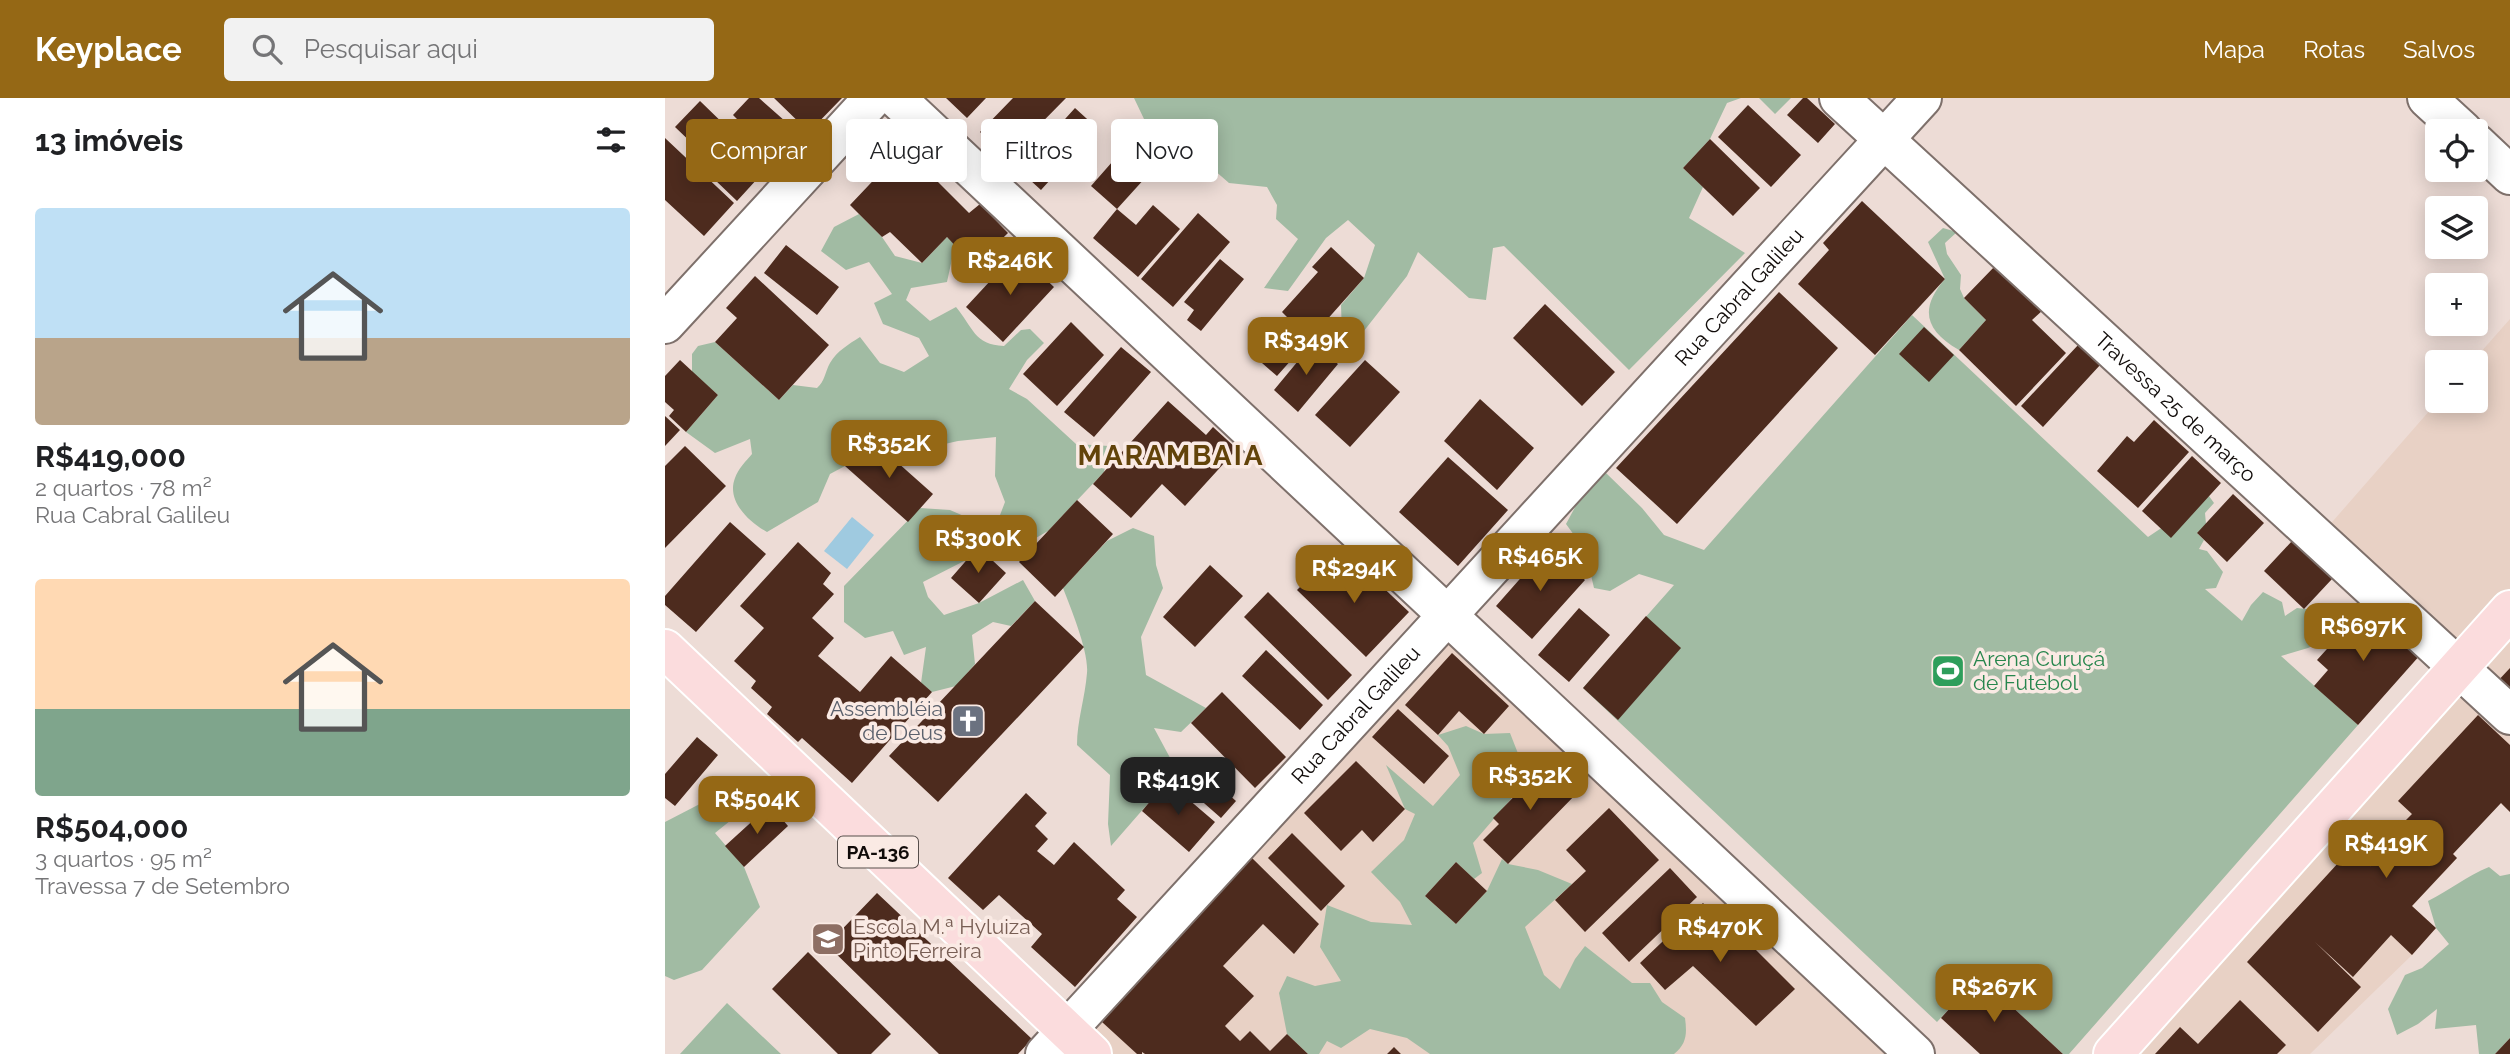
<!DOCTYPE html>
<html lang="pt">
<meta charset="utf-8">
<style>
body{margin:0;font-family:Raleway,sans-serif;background:#f2f2f2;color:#202124;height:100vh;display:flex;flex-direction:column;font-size:26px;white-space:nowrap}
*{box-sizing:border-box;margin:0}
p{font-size:23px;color:#757577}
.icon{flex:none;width:38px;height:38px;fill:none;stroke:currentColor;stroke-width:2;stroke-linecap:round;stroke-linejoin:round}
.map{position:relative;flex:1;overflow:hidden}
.sheet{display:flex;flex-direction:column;background:#fff;width:665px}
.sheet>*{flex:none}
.hud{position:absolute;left:21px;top:21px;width:665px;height:63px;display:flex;gap:14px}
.controls{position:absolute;left:1760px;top:21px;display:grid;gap:14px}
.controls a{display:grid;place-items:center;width:63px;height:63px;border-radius:7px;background:#fff;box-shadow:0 4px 18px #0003;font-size:35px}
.price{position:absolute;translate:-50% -60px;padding:0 16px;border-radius:14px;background:#956815;color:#fff;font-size:23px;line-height:46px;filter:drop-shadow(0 2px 4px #0008)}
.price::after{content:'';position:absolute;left:50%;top:42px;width:21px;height:16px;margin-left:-10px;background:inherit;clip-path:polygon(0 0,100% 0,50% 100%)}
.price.selected{background:#222;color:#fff}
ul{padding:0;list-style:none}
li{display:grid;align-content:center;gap:14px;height:371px;padding:0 35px}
li span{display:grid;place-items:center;height:217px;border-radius:7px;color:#555}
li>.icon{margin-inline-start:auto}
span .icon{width:126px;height:126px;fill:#fffc;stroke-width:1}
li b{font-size:30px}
h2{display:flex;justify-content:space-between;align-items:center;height:84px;padding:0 35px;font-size:30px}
.tag{padding:0 24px;border-radius:7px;background:#fff;box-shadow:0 4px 18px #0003;font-size:24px;line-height:63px}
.tag.selected{background:#956815;color:#fff}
header{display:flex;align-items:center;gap:42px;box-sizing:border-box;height:98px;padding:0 35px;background:#956815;color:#fff}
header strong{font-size:33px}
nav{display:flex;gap:38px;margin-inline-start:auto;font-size:24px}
.search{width:490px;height:63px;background:#f2f2f2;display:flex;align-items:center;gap:18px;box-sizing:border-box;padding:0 24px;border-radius:7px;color:#757577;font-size:26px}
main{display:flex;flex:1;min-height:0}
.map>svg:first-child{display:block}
</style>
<header>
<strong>Keyplace</strong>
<div class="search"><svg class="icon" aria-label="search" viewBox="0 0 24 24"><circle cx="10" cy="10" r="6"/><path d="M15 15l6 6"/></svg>Pesquisar aqui</div>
<nav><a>Mapa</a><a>Rotas</a><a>Salvos</a></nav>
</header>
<main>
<section class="sheet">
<h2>13 imóveis<svg class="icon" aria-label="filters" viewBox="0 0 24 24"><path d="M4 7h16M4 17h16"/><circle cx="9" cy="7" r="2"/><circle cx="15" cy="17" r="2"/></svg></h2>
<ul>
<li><span style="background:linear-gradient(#bfe0f5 60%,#b9a48a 0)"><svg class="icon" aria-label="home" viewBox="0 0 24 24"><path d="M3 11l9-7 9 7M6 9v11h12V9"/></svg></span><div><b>R$419,000</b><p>2 quartos · 78 m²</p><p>Rua Cabral Galileu</p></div></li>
<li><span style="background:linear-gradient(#ffd9b3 60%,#7fa58c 0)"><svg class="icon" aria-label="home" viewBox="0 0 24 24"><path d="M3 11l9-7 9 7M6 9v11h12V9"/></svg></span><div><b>R$504,000</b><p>3 quartos · 95 m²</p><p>Travessa 7 de Setembro</p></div></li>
</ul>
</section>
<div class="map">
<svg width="1845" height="956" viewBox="0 0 1845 956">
<rect width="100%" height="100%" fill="#eddcd6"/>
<path fill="#e8d1c5" d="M1845,221V714L1835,705L1788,756L1792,760L1747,808L1771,830L1747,857L1645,956H1447L1794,570L1654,439L1773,303H1811V264H1807Z
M783,516L1253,956H377Z"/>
<path fill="#a1bba3" d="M469,0H1076L1062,5L1045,41L1018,70L1038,89L1024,120L1080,155L964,272L839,148L828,150L821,202L804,200L753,154L742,178L684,252L677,237L676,207L699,180L710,147L683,122L661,140L623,193L599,190L633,141L611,121L612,107L602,89L564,85L541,65L501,70L500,53L477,48L479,21Z
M1094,0H1126L1110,16Z
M194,116L217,139L230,158L257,165L282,139L290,147L282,184L246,190L241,202L265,223L291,209C308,229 309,247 339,248L356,232L365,231L379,245L362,262L344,291L362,301L411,346L444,348L439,374L383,433L345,455L313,449L303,461L258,484L263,499L279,517L314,505L358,482L370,503L346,528L328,524L307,537L310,566L291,588L267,594L256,585L261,549L239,557L228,533L200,540L179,524V488L255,410L285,412L308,422L332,425L340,404L330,378L331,339L293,343L253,352L205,340L180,368L165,376L153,404L102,434C84,424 61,403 70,380C73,371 81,363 87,356L85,341L50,355L21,334L53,297L27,274V256L33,248L50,244L114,302L128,287L152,290C160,283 160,274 165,265C172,253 184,246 195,239L215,265L239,274L264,258L254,240L218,226L209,205L227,196L204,164L181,172L156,153L169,129Z
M1278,130L1292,134L1280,145L1282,156L1296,177L1295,191L1299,200L1321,222L1294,252C1260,232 1254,211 1280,181L1263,144Z
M1247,217L1483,439L1544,398L1549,405L1540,415L1541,426L1532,435L1539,442L1534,451L1542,453L1558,474L1551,490L1540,491L1577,523L1586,507L1598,494L1617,504L1620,518L1632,510L1650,512L1660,525L1661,541L1643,550L1616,558L1693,627L1404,956H1398L1314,878L1272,924L918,590L1009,487L974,476L945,493L929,490L920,452L901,426L915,400L941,375L977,410L999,437L1039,452Z
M468,430L489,438L491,467L498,490L476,539L481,577L541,610L516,634L489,630L510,669L487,701L446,748L443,726L445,677L412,647C412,623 420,600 422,575C424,554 406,511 398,490L442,443Z
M801,628L819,636L845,635L854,658L846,701L808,745L817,775L809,781L791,764L760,798L791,826L822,793L837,761L843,766L873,772L907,786L860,829L879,877L895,891L910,861L920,848L967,885H985L997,904L1020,920C1022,935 1022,946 1009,956H765L742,940L705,931L676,950L662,943L654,956H643L622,936L614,895L622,878L650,888L676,883L655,849L662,807L706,824L747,827L735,804L706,774L739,742L750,716L740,711L721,667L768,708L795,677L783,648L773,637Z
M56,695L96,698L50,735L79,769L95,809L37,872L9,882L0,878V724Z
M1824,769L1835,778L1845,776V940L1830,956H1814L1811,927L1770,931L1772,911L1753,926L1732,937L1723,911L1740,877L1757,870L1784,846L1771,830L1763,803C1785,792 1802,778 1824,769Z
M62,905L116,956H15Z"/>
<path fill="#9fcae0" d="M187,419L209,437L182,471L159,453Z"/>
<path fill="#4d2b1e" d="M84,0H94L129,31L104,59L70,29L75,24L68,17Z
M109,0H177L144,34Z
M281,0H321L302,20Z
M348,0H401L342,60L315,34Z
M1138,0H1142L1170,26L1153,45L1122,17Z
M35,3L103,69L72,103L48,80L55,72L10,29Z
M1083,7L1136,57L1106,89L1053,39Z
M410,10L432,30L376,92L354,72Z
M0,40L69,105L39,138L0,102Z
M1045,41L1095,90L1068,118L1018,70Z
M239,50L304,115L315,106L343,135L309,168L282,139L257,165L225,134L217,139L185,107Z
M455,55L481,79L452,111L471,127L488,107L515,131L473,179L428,140L452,111L426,88Z
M1197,103L1280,181L1210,257L1133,186L1164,152L1158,145Z
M533,115L565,144L508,209L476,181Z
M121,147L174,189L152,217L99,175Z
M666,149L699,180L612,278L589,258L623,220L617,214L653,174L647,169Z
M352,154L389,189L338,244L301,209Z
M555,161L579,181L536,233L522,222L529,212L519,204Z
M1331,167L1378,212L1367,222L1401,255L1351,308L1294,252L1321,222L1299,200Z
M90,178L164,247L114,302L50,244L72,220L61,210Z
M1114,194L1173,250L1012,426L951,370Z
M880,206L950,274L917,308L848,240Z
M406,224L439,257L392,308L358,276Z
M1259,229L1289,257L1264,284L1234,256Z
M648,245L673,266L633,314L609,292Z
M1414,246L1436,266L1378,329L1356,308Z
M456,249L486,274L429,339L399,314Z
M15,262L53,297L21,334L4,318L9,312L0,304V278Z
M700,262L735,294L685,349L650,317Z
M815,301L869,350L832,392L779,343Z
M503,303L541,337L548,329L572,351L520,408L497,386L466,420L428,386Z
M0,318L15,332L0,348Z
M1489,322L1524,354L1473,410L1432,373L1462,338L1469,344Z
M205,340L268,396L243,424L180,368Z
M20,348L61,388L0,450V368Z
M1527,358L1556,385L1506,440L1477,413Z
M783,359L843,412L793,468L734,414Z
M1568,396L1599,425L1562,464L1532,435Z
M412,402L448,436L390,499L354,464Z
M65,424L101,456L31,534L0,507V498Z
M1627,443L1667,481L1639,511L1599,473Z
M133,444L166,475L158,486L169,496L147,520L169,540L153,558L195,594L226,558L267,594L187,685L137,640L133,644L102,616L107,609L86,590L91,583L69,563L99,530L75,508Z
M313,449L341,475L314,505L286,480Z
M883,449L920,482L867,541L831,508Z
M690,463L744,514L701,559L632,492L660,464L675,478Z
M545,467L578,498L530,549L498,519Z
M603,494L687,577L663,602L579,519Z
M370,503L419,549L273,704L224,658Z
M1696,503L1756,556L1693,627L1649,588L1663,572L1652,562L1671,541L1666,537Z
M914,510L945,537L904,584L873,557Z
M981,518L1016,550L953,622L918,590Z
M601,552L658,607L635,632L577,578Z
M787,555L844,608L819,636L794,613L773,637L740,607Z
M1845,570V600L1830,586Z
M557,594L621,659L590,690L526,625Z
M733,611L784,658L759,686L707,639Z
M1813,617L1845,647V714L1836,705L1788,756L1792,760L1747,808L1771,830L1747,857L1726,837L1688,879L1650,844L1696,889L1653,934L1582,864L1686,751L1706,769L1696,759L1726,728L1730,733L1747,716L1733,703Z
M32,639L53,657L10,708L0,700V676Z
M691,663L740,711L708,744L697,732L676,753L639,715Z
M884,663L914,693L843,766L818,742L834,726L828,720Z
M530,667L571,703L556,720L515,684Z
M502,683L550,724L524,754L477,713Z
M361,695L382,715L370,728L383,741L372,753L389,767L409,744L460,792L452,801L472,819L410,889L366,849L377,836L334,797L318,812L283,780Z
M105,707L123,728L79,769L60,748Z
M944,710L994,762L920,834L890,802L921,773L901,752Z
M627,735L680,788L656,813L603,760Z
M587,760L654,826L629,856L598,826L558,868L589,898L560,928L575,943L585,933L605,953L622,936L643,956H480L477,954V956H472L437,924Z
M791,764L822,793L791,826L760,798Z
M1005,770L1032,799L964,864L937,835Z
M212,795L367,941L353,956H274L162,847Z
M1038,805L1063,832L1067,828L1130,891L1091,928L1028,868L1000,892L975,865Z
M143,854L226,936L206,956H173L107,891Z
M1314,878L1398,956H1315L1276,920Z
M1575,902L1621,947L1612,956H1490L1515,929L1533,946Z
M1845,940V956H1830Z
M729,949L736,956H722Z"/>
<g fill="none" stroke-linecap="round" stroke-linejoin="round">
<g stroke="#7e706b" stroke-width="42">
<g id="minor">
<path d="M231,0L1250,956"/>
<path id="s1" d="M1174,0L1845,617"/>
<path d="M1762,0L1798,33"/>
<path d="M1811,45L1845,77"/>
<path d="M0,226L208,0"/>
<path id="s2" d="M380,956L1257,0"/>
</g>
</g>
<g stroke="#fff" stroke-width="42">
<path id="major" d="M0,551L427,956
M1448,956L1845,512"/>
</g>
<use href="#minor" stroke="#fff" stroke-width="38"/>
<use href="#major" stroke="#fbdcdd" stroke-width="38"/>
</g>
<defs>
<g id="stadium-square" transform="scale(1.75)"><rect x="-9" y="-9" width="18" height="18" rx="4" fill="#2e9e5b" stroke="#faeae4"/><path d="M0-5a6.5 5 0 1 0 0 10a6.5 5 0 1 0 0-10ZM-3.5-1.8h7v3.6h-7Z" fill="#fff"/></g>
<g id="church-square" transform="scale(1.75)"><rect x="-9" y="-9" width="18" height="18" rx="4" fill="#6b7280" stroke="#faeae4"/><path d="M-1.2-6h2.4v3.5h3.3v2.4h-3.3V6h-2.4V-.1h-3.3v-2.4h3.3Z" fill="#fff"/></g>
<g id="school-square" transform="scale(1.75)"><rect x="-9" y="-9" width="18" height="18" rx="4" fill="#8d6e63" stroke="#faeae4"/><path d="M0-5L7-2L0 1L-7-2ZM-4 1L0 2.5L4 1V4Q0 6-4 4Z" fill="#fff"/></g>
</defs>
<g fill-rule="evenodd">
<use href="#stadium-square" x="1283" y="573"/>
<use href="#church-square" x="303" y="623"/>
<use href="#school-square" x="163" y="841"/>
</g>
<g text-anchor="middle" stroke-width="7" stroke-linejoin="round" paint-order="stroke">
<rect fill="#faeae4" stroke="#564e4b" stroke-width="2" x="173" y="738.5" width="80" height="31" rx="5"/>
<g font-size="19" font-weight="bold" fill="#100b09">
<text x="213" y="761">PA-136</text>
</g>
<g font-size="21" fill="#100b09" stroke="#faeae4">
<text dy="7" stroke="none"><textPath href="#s2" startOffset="1027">Rua Cabral Galileu</textPath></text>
<text dy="7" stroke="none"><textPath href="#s1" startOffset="457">Travessa 25 de março</textPath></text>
<text dy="7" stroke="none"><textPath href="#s2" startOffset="460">Rua Cabral Galileu</textPath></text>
</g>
<g font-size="21" fill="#27864d" stroke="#faeae4" text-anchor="start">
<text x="1308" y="568">Arena Curuçá<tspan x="1308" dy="24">de Futebol</tspan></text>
</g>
<g font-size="21" fill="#5b616d" stroke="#faeae4" text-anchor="end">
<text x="278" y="618">Assembléia<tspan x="278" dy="24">de Deus</tspan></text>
</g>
<g font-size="21" fill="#785e54" stroke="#faeae4" text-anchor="start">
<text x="188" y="836">Escola M.ª Hyluiza<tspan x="188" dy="24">Pinto Ferreira</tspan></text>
</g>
<g font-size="28" font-weight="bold" letter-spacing="2" fill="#62430a" stroke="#faeae4">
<text x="506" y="367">MARAMBAIA</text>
</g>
</g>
</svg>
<div class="controls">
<a><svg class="icon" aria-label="locate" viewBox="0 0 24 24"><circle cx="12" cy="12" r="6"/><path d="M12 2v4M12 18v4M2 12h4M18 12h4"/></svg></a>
<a><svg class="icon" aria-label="layers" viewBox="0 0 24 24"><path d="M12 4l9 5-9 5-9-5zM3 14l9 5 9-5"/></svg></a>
<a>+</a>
<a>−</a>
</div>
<b class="price" style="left:345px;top:199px">R$246K</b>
<b class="price" style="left:641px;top:279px">R$349K</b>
<b class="price" style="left:224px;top:382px">R$352K</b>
<b class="price" style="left:313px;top:477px">R$300K</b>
<b class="price" style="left:875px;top:495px">R$465K</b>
<b class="price" style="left:689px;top:507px">R$294K</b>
<b class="price" style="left:1698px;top:565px">R$697K</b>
<b class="price" style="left:865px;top:714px">R$352K</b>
<b class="price selected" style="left:513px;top:719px">R$419K</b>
<b class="price" style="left:92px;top:738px">R$504K</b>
<b class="price" style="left:1721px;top:782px">R$419K</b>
<b class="price" style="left:1055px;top:866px">R$470K</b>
<b class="price" style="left:1329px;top:926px">R$267K</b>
<div class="hud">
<a class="tag selected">Comprar</a>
<a class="tag">Alugar</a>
<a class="tag">Filtros</a>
<a class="tag">Novo</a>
</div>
</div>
</main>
